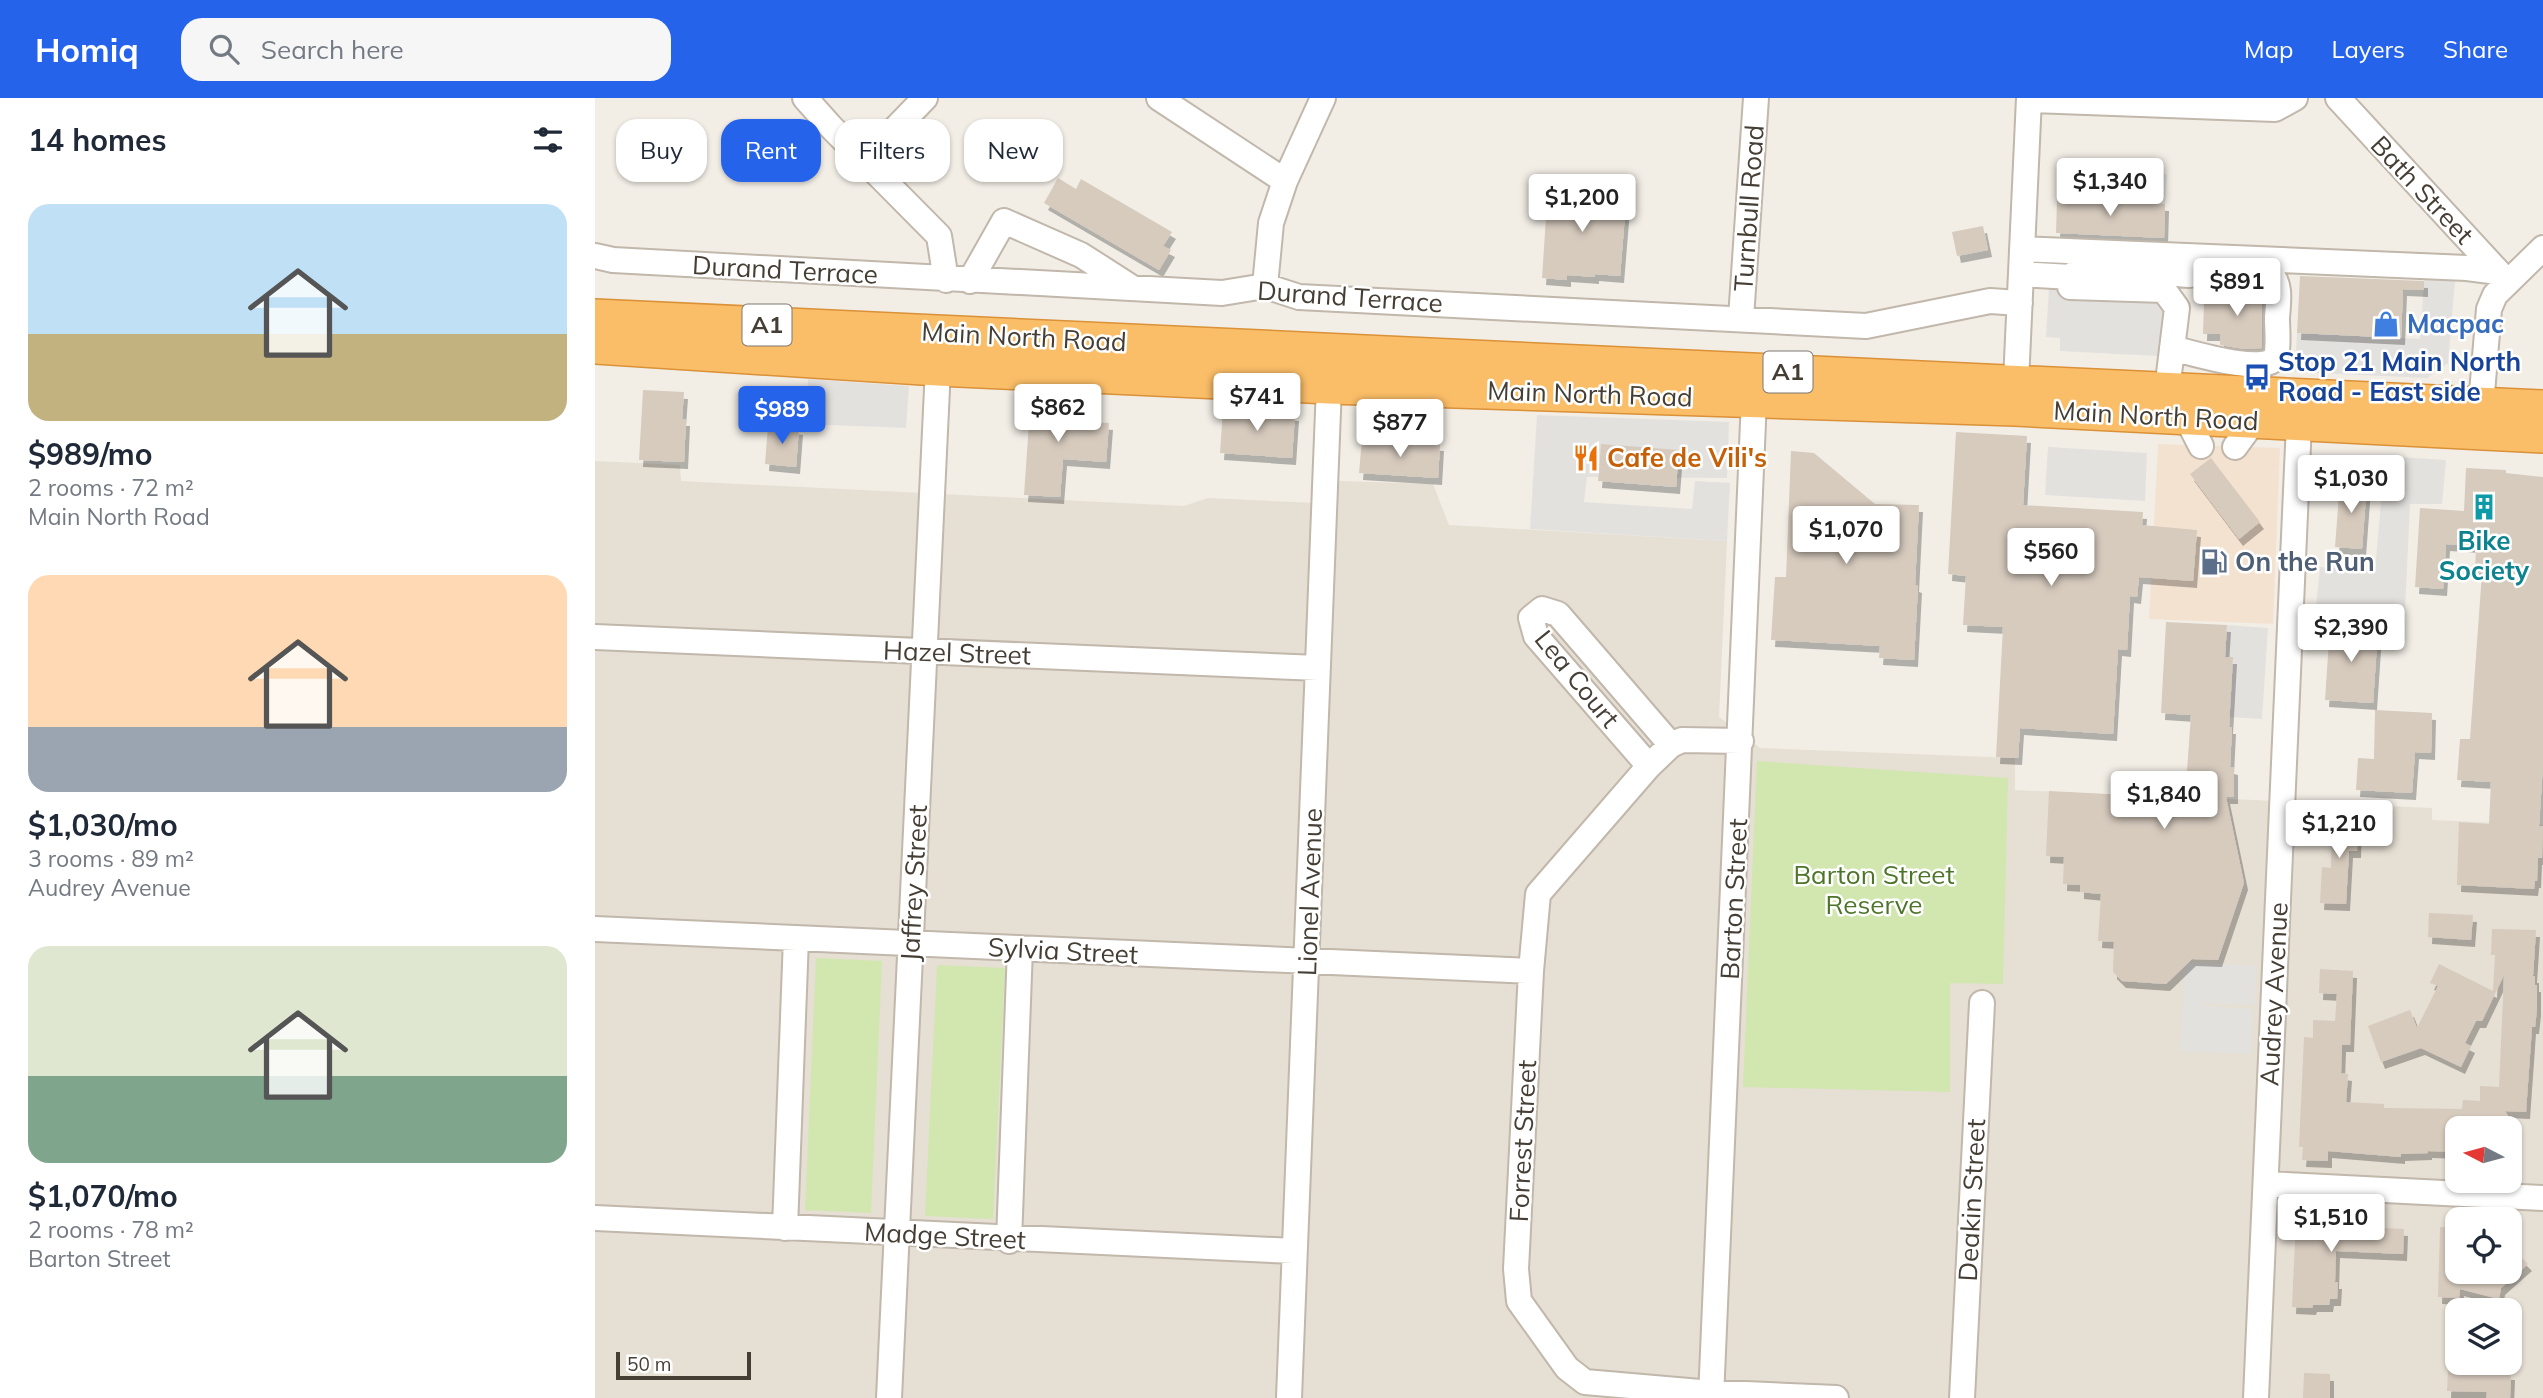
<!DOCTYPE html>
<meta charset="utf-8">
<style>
body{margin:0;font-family:Mulish,sans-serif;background:#f6f6f7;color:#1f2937;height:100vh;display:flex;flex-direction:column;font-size:26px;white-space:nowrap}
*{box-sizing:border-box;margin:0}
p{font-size:23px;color:#747a83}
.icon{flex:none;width:38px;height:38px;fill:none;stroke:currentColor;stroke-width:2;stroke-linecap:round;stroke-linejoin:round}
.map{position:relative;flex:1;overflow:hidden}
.panel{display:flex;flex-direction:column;background:#fff;width:595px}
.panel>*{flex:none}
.top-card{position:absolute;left:21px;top:21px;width:665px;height:63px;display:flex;gap:14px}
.needle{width:46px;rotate:276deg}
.controls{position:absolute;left:1850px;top:1018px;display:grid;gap:14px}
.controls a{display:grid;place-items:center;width:77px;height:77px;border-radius:14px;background:#fff;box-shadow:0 2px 5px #0004;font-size:35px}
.scale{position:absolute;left:21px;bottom:18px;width:135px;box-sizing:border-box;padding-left:7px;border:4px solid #453e35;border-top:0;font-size:19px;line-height:24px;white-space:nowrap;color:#453e35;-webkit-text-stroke:5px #fff;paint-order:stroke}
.price{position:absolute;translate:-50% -60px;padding:0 16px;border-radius:7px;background:#fff;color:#222;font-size:23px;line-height:46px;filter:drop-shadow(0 2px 4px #0008)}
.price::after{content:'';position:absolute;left:50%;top:42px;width:21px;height:16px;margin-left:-10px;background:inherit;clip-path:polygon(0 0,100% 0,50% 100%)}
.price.selected{background:#2563eb;color:#fff}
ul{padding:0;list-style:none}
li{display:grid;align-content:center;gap:14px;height:371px;padding:0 28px}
li span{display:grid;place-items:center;height:217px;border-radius:21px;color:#555}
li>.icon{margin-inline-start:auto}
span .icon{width:126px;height:126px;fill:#fffc;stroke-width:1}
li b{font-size:30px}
h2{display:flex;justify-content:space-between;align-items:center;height:84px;padding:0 28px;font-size:30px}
.chip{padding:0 24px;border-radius:21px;background:#fff;box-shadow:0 2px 5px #0004;font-size:24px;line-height:63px}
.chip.selected{background:#2563eb;color:#fff}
header{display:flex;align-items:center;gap:42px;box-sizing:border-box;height:98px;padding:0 35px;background:#2563eb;color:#fff}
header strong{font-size:33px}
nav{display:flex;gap:38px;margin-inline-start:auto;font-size:24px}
.search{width:490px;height:63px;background:#f6f6f7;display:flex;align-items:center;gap:18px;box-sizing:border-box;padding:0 24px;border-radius:21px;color:#747a83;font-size:26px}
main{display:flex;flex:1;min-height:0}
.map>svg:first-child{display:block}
</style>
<header>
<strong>Homiq</strong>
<div class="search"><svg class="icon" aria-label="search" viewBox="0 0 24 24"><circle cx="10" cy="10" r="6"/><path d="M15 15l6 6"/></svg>Search here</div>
<nav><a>Map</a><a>Layers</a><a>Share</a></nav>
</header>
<main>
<section class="panel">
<h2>14 homes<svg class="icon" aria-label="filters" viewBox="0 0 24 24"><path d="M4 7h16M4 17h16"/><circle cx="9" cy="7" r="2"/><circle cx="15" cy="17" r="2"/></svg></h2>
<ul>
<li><span style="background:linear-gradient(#bfe0f5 60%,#c2b280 0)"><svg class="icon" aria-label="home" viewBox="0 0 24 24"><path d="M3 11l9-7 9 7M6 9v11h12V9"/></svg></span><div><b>$989/mo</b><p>2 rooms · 72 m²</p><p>Main North Road</p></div></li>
<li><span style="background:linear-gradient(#ffd9b3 70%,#9aa5b1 0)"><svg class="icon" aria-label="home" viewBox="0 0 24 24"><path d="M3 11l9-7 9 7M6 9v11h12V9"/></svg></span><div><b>$1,030/mo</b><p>3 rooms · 89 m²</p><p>Audrey Avenue</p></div></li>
<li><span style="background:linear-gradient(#dfe7d0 60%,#7fa58c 0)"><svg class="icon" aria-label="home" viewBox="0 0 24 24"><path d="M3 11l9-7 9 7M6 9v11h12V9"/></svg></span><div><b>$1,070/mo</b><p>2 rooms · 78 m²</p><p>Barton Street</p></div></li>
</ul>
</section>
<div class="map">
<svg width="1948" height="1300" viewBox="0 0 1948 1300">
<defs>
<filter id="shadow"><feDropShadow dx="4" dy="7" stdDeviation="0" flood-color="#0004"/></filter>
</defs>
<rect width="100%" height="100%" fill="#f2eee6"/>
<path fill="#e6dfd4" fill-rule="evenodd" d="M0,363L85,367L86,383L589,408L613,400L719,405L745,383L838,386L854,427L1132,443L1124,619L1165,650L1420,660V692L1570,699L1587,712L1590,699L1837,710V722L1948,727V1300H0ZM1862,1031H1914V1083H1862ZM1862,1122H1914V1174H1862ZM1862,1213H1914V1265H1862Z"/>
<path fill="#f4e2d1" d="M1563,346L1685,350L1678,526L1554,521Z"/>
<path fill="#d2e6af" d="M1162,663L1413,680L1408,886L1355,885V994L1148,989Z
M221,860L287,863L276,1115L210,1112Z
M342,867L410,870L398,1121L330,1118Z"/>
<path fill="#e3e1de" d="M1464,74L1572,76L1570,106L1462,101Z
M1830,169L1861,172L1853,265L1832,280L1700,274L1702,235L1825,241Z
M1454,190L1559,199L1570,214V228L1563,245V258L1465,253V240L1451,239Z
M213,281L314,288L311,330L211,326Z
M762,303L840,306L839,339L761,336Z
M942,317L1134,324L1132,380L992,379L989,404L1097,411L1100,383L1135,385L1132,443L935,431Z
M1453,349L1552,355L1550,403L1450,397Z
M1790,358L1851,362L1847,406H1815L1810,513L1721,509L1725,469L1780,473Z
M1632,527L1673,530L1667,621L1634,619L1637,559H1630Z
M1590,864L1661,868L1660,907L1608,905L1609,908L1658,911L1656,956L1585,953Z"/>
<path fill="#d7cbbe" filter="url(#shadow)" d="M463,80L481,91L486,81L577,134L568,148L576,152L564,172L449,105Z
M981,83L999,84L998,97H1006V103L1031,105L1025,178L1000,176V179L972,177V182L947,180L953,89L980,91Z
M1462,101L1570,106L1569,140L1461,135Z
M1388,128L1393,152L1362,158L1357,134Z
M1705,178L1829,183V192L1808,191L1806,240L1702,235Z
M1633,188L1667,189V250L1650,251L1625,247V236H1608L1609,205L1632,206Z
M48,292L89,294L87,321H91L89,364L44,362Z
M436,296L472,299L470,322L514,325L511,364L468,361L465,399L429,397Z
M628,311L700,316L697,360L625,355Z
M173,328L204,330L201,369L170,366Z
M1361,334L1432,338L1428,407L1548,414L1547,427L1602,432L1598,483L1544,479L1542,499L1535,498L1532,552L1523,551L1518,636L1425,630L1423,660L1401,659L1408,529L1368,527L1371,478L1353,476Z
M767,341L845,346L843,380L764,375Z
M1006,346L1084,352L1081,389L1003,383Z
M1196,353L1219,355L1280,406L1324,407L1320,487L1323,488L1319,562L1284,560L1285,548L1176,542L1180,479H1191Z
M1616,360L1665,424L1644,441L1595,376Z
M1871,370L1911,372V375L1948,379V666L1944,728H1948L1947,760H1943L1942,783H1940L1939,791L1862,787L1864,724L1894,726L1896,684L1862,682L1865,641H1875L1887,475H1880L1881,448L1851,446L1848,491L1820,489L1825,410L1869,413Z
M1745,383L1772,385L1767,451L1740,449Z
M1571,524L1632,527L1630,559H1638L1634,629H1637L1635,669L1639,670V699H1631L1649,785L1623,862L1597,861L1571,886L1527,883L1518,874L1519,844L1503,843L1506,796L1485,794V787L1468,786L1469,759L1451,758L1454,693L1590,700L1596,617L1566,615Z
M1735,527L1783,531L1778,605L1730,602Z
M1780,612L1837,615L1836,655L1820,654L1817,695L1761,692L1763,660L1779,661Z
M1737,718H1763L1762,753H1754L1751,806L1725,805L1727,769L1736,770Z
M1834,815L1878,817L1876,842L1833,839Z
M1897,831L1941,832L1938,878H1940V887H1942V911L1940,929H1937L1931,1014L1910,1013L1921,1031H1862V1054L1833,1053V1055L1806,1056V1059L1733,1053V1063L1707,1062L1708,1049H1704L1709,939L1718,940V922L1740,923L1742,896L1724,895L1725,871L1758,873L1755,947H1747L1746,975L1753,976L1751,1004L1789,1006V1010L1867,1011L1868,1002L1885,1003V988L1904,989L1909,877L1887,923H1881L1870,945L1876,948L1866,969L1826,950L1786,964L1773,928L1815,912L1822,930L1843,888L1835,885L1844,866L1898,893L1900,857H1896Z
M1705,1110L1730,1112L1729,1127L1809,1131L1808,1156L1741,1153L1740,1184H1743L1742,1201H1735L1734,1207H1718L1717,1210L1697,1209L1701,1123H1704Z
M1845,1129L1862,1130V1174H1914V1147L1933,1166L1906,1190L1904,1201L1865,1191L1864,1200L1843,1199Z
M1853,1272L1916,1275L1915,1300H1891L1892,1294L1852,1293Z
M1709,1275L1735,1276V1300H1708Z"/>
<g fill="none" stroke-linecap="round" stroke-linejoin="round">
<g stroke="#c1b7ab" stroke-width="28">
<path id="minor" d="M210,0L236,29L344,138L351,182
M564,0L690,83
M1743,0L1907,178
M1434,2L1680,11L1700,0
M269,63L330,0
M1427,151L1872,170L1903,174
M0,158L18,162L627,195L670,188L704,199L1271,228L1395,203L1425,205
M1426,176L1476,179L1487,168L1594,177L1622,173L1674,174C1687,186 1683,204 1682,220C1682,231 1684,248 1681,258C1673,279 1594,254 1577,250
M375,183L409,123L486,157L536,189
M670,188L676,125L690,83L728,0
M1475,189L1569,192L1582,210L1572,292
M1146,220L1161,0
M1421,284L1434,0
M1886,307L1894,211L1900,197L1948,150
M1591,319L1606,348
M1640,349L1659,323
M0,539L723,570
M1146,643L1087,642L1076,647L1054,668L943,796L936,873L921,1171L924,1203L972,1270L990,1284L1105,1294L1241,1300
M1054,668L941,538L936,520L947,511L963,516L1076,647
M0,831L936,873
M1671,1086L1948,1100
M0,1120C233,1133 466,1144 699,1153
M190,1130L201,840
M414,1143L425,850
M294,1300L343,270
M694,1300L734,288
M1116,1300L1159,301
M1367,1300L1387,905
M1661,1300L1704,325"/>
</g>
<g stroke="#da9138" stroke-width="38">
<path id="highway" d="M0,219L1948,310
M0,248L343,270L734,288L1420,310L1948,337"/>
</g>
<use href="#minor" stroke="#fff" stroke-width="24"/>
<use href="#highway" stroke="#fbbe68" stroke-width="35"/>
</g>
<defs>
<g id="shop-bare" transform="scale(2.1)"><path d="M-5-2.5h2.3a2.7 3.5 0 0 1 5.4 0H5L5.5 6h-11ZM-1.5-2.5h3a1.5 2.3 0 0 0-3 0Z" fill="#3f7fe0" stroke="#fff" stroke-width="2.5" paint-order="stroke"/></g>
<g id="bus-bare" transform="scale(2.1)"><path d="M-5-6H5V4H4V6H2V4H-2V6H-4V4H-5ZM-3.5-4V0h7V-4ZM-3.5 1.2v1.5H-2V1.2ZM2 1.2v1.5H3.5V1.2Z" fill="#1a4fb4" stroke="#fff" stroke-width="2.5" paint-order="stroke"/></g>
<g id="restaurant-bare" transform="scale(2.1)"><path d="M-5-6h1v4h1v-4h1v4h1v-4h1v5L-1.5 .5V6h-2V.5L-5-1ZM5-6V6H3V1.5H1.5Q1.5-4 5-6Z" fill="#e8710a" stroke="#fff" stroke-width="2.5" paint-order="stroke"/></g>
<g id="building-bare" transform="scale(2.1)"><path d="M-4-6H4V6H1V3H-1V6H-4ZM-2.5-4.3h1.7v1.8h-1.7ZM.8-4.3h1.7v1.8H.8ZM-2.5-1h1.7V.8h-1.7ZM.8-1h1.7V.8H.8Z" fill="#0f9aa8" stroke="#fff" stroke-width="2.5" paint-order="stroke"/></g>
<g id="fuel-bare" transform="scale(2.1)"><path d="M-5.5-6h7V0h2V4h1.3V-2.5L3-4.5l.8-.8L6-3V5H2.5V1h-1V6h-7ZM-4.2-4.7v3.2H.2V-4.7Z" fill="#5c6f8a" stroke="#fff" stroke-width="2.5" paint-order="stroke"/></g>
</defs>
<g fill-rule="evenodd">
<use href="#shop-bare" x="1791" y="226"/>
<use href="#bus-bare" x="1662" y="279"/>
<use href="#restaurant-bare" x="991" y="360"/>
<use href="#building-bare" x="1889" y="409"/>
<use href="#fuel-bare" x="1619" y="464"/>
</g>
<g text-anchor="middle" stroke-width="5" stroke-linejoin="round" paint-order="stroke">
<g fill="#fff" stroke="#7d7872" stroke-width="2">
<rect x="147.5" y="206.5" width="49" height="41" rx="5"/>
<rect x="1168.5" y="253.5" width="49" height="41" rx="5"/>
</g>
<g font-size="24" font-weight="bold" fill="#453e35">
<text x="172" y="235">A1</text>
<text x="1193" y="282">A1</text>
</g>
<g font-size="26" fill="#453e35" stroke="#fff">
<text transform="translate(1827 92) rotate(47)" y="9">Bath Street</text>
<text transform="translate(1154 110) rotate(-86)" y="9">Turnbull Road</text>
<text transform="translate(190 172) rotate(3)" y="9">Durand Terrace</text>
<text transform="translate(755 199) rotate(4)" y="9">Durand Terrace</text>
<text transform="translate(429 239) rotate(3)" y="9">Main North Road</text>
<text transform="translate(995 296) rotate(2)" y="9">Main North Road</text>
<text transform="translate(1561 318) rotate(3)" y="9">Main North Road</text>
<text transform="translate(362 555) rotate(2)" y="9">Hazel Street</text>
<text transform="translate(982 581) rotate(51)" y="9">Lea Court</text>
<text transform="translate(319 785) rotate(-87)" y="9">Jaffrey Street</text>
<text transform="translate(715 794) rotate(-88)" y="9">Lionel Avenue</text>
<text transform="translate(1139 801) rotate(-87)" y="9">Barton Street</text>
<text transform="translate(468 853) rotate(3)" y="9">Sylvia Street</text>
<text transform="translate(1679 896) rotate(-87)" y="9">Audrey Avenue</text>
<text transform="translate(928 1043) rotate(-87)" y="9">Forrest Street</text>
<text transform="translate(1377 1102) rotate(-87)" y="9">Deakin Street</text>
<text transform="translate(350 1138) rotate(3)" y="9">Madge Street</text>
</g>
<g font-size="26" font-weight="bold" fill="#366cbe" stroke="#fff" text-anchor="start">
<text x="1812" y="235">Macpac</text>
</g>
<g font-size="26" font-weight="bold" fill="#164399" stroke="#fff" text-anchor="start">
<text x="1683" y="273">Stop 21 Main North<tspan x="1683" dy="30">Road - East side</tspan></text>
</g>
<g font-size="26" font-weight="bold" fill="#c56008" stroke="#fff" text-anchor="start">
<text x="1012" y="369">Cafe de Vili's</text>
</g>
<g font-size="26" font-weight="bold" fill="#0d838f" stroke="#fff">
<text x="1889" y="452">Bike<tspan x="1889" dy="30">Society</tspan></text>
</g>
<g font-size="26" font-weight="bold" fill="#4e5e75" stroke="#fff" text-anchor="start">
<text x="1640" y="473">On the Run</text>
</g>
<g font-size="26" fill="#4d752a" stroke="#fff">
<text x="1279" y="786">Barton Street<tspan x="1279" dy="30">Reserve</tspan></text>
</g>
</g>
</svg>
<div class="controls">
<a><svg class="needle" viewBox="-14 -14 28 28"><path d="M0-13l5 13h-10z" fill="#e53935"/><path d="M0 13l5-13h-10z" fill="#747a83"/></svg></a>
<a><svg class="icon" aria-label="locate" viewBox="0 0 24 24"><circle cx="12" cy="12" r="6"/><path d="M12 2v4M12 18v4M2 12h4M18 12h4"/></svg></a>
<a><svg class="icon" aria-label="layers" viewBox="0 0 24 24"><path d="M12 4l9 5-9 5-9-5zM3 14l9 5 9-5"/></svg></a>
</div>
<div class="scale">50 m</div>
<b class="price" style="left:1515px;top:120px">$1,340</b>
<b class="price" style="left:987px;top:136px">$1,200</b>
<b class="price" style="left:1642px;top:220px">$891</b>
<b class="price" style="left:662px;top:335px">$741</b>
<b class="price" style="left:463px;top:346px">$862</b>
<b class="price selected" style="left:187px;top:348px">$989</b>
<b class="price" style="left:805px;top:361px">$877</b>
<b class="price" style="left:1756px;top:417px">$1,030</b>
<b class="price" style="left:1251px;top:468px">$1,070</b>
<b class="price" style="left:1456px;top:490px">$560</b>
<b class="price" style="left:1756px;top:566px">$2,390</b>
<b class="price" style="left:1569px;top:733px">$1,840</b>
<b class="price" style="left:1744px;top:762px">$1,210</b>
<b class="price" style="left:1736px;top:1156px">$1,510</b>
<div class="top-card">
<a class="chip">Buy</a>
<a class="chip selected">Rent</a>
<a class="chip">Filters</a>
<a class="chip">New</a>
</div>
</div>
</main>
